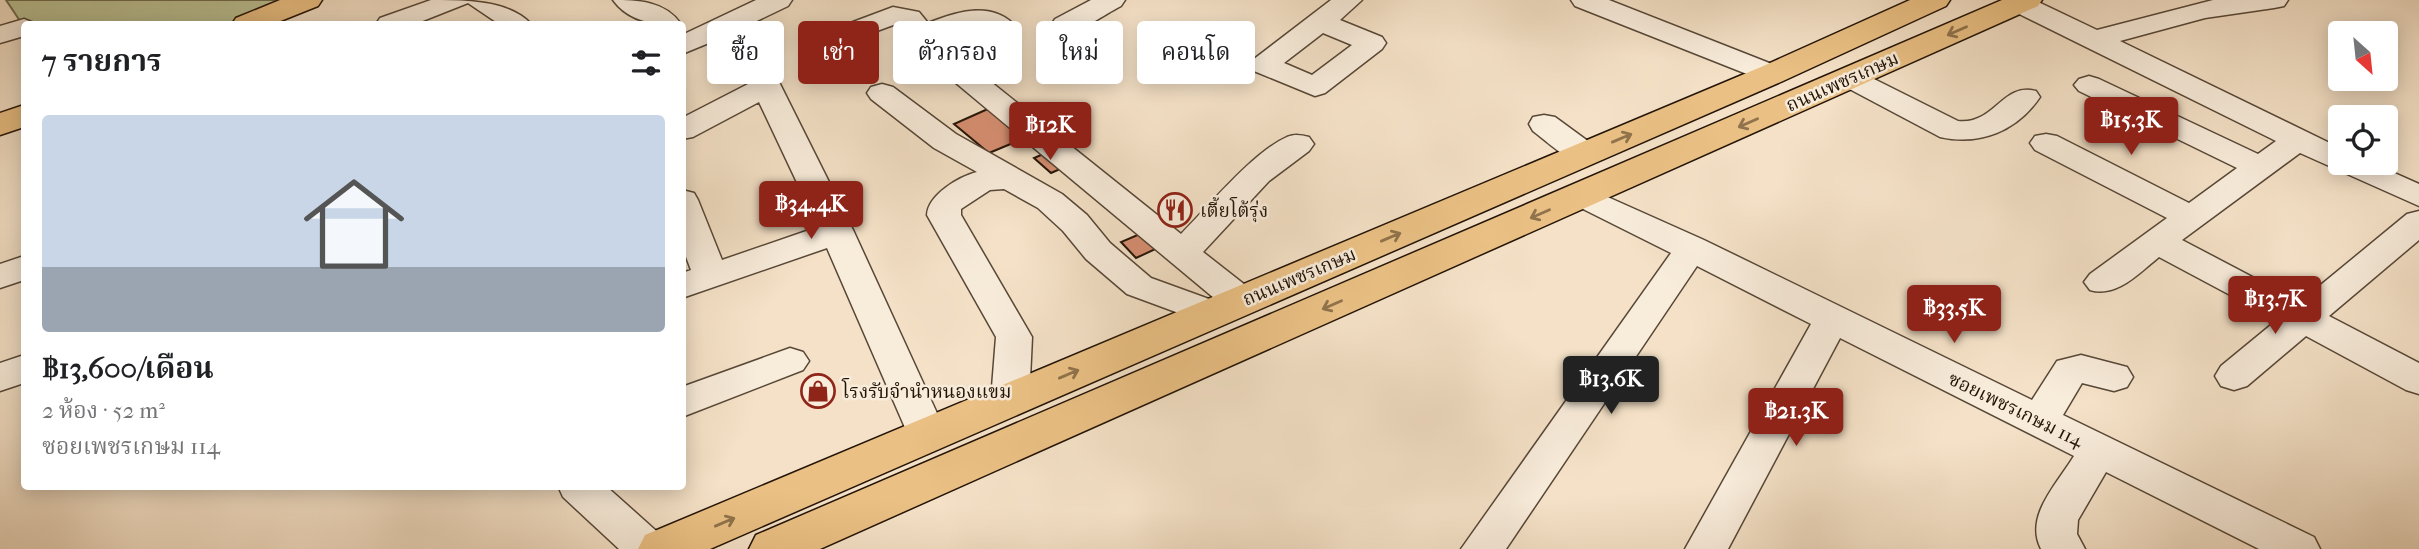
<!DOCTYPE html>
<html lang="th">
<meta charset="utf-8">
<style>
body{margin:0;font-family:"IM FELL French Canon","Noto Serif Thai",serif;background:#f2f2f2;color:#202124;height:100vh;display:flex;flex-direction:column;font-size:26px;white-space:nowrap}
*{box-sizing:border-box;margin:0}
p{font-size:23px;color:#757577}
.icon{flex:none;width:38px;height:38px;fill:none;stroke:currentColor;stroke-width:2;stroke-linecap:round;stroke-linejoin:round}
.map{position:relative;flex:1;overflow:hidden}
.sheet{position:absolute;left:21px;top:21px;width:665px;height:469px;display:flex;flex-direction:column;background:#fff;border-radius:7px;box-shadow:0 4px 18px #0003}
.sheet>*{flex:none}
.guide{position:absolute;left:707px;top:21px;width:665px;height:63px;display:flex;gap:14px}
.needle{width:46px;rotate:153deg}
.buttons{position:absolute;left:2328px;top:21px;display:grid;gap:14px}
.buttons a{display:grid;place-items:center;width:70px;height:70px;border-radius:7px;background:#fff;box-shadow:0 4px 18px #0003;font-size:35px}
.price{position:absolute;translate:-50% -60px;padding:0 16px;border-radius:7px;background:#8f2418;color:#fff;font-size:23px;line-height:46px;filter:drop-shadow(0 2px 4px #0008)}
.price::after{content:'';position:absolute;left:50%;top:42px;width:21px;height:16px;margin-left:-10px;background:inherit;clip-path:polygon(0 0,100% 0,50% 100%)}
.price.on{background:#222;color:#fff}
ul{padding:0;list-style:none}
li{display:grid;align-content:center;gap:14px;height:371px;padding:0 21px}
li span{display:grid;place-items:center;height:217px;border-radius:7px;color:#555}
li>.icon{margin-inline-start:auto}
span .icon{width:126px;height:126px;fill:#fffc;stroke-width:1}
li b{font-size:30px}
h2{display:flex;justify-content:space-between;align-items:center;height:84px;padding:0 21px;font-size:30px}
.tag{padding:0 24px;border-radius:7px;background:#fff;box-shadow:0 4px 18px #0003;font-size:24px;line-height:63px}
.tag.on{background:#8f2418;color:#fff}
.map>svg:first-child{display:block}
</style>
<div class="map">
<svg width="2419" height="549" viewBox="0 0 2419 549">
<rect width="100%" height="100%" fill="#f4e1c7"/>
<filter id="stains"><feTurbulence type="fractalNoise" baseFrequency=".00286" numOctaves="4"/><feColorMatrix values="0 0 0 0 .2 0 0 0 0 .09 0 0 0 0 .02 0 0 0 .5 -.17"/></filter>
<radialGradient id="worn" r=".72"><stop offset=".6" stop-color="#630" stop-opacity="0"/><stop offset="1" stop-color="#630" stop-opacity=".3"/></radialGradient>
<path fill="#bbc396" stroke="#6f6c4e" stroke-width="2" d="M6,0H291L227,24H24V27Z"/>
<path fill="#d78f72" stroke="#231407" stroke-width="2" d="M990,108L1025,138L989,153L954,124Z
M1050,151L1067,166L1051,173L1034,158Z
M1147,231L1162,246L1136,258L1121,242Z"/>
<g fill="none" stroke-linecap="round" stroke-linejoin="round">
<g stroke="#574737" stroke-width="3">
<path id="minor" d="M431,0C465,0 509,0 531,24H499L468,3L415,24H376L380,18Z
M613,0C638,0 665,1 681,24C657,26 629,22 613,0Z
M756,0H792L788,6L742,28L763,50L854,232L947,435L941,446L927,450L913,446L827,248L682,298V273L691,270L682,246V190L694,193L698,200L722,260L818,227L759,102L693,137L682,139V118L750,83L736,53L721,38L682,54V35Z
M1091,0H1125L1121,6C1101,16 1078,36 1055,31L1051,25L1055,19Z
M1331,0H1362L1340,20L1382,37L1386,43L1382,49L1325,93L1315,96L1254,71L1250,65L1254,59ZM1323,33L1352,45L1312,75L1284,63Z
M1571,0H1609L1782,68L1787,74L1782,80L1772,83L1762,80L1575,6Z
M2007,0H2034L2097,30L2213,0H2288L2284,6L2274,8L2205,18L2120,41L2340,148V163H2372L2419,184V206L2300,153L2182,240L2300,302L2407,214L2419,211V240L2329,316L2419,363V394L2406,390L2306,336L2247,386L2234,390L2221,386L2215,376L2221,366L2277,320L2159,257C2139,273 2117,298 2090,290L2084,282L2090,274L2167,218L2035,150L2030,143L2035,136L2046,134L2057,136L2189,203L2237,168L2079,91L2074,85L2079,79L2089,76L2099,79L2258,154L2276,141L2009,9L2005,3Z
M893,7L919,12L928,23C958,11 994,0 1017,28L1012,40L966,62L1181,234C1208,207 1253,152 1287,137C1295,134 1301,135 1309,137L1314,144L1309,151L1269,181L1203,252L1254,292L1259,301L1254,310L1241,313L1226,307L1229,313L1224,322L1211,325L1127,294L1086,259L1063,231L1038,208L1004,189L990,190L961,209V215L1032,337L1029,400L1024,410L1010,414L996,410L991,400L996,337L927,215C928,195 958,177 977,172L934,148L871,99L867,93L871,87L882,84L893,87L956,134L1062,194L1087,215L1110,243L1151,278L1220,303L926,58L900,25L896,24L831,48L821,46L817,40L821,34ZM976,24L986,26L989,30L949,48L940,38Z
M24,19L36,24H24V36L0,43V26Z
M1850,69L1860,72L1958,121C1995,125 2002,82 2036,91L2040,97C2017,131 1980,146 1940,137L1840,84L1835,78L1840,72Z
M1544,115L1555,117L1596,147L1601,154L1596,161C1571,167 1552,145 1533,131L1529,124L1533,117Z
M1583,186L1704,240L2032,400L2057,361L2081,355L2127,367L2133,377L2127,387L2114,391L2082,383L2063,415L2314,537L2320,549H2259L2106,472L2078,520L2077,534L2085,549H2041C2024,516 2057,484 2074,456L1840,338L1728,549H1685L1811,324L1697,266L1506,549H1461L1671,253L1571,203L1567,196L1571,189Z
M24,256V280L0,288V264Z
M790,348L803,352L809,361L803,370L682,417V387Z
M24,355V383L0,391V363Z
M558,486H606L663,537L669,549H619L563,497Z"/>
</g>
<g stroke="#231407" stroke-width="3">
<path id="major" d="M280,0H322L318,6L273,24H232L236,18Z
M1910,0H1950L1946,6L1783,81L710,549H638L645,535L1761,67Z
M2002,0H2042L2038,6L820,549H749L756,535Z
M24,105V127L0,135V113Z"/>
</g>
<use href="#minor" fill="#f8ecdb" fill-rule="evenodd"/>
<use href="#major" fill="#eac084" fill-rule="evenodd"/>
</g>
<defs><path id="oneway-shaft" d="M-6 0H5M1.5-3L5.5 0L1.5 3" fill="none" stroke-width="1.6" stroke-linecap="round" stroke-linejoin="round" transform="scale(1.75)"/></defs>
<g stroke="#90734c">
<use href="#oneway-shaft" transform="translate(1957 31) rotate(156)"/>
<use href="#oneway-shaft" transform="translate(1748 123) rotate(156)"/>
<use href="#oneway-shaft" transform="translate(1622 138) rotate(-23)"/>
<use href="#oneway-shaft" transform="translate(1540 214) rotate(156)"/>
<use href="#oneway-shaft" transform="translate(1391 237) rotate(-23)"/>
<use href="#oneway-shaft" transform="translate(1332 305) rotate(156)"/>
<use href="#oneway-shaft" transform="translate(1069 374) rotate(-23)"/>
<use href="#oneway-shaft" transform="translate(725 522) rotate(-23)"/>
</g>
<defs>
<g id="restaurant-ring" transform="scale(1.75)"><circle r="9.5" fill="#f8ecdb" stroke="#8f2418" stroke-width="1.5"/><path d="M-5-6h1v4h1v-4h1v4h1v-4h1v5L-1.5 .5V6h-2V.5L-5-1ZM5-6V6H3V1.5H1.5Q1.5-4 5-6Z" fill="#8f2418"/></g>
<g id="shop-ring" transform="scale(1.75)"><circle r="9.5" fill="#f8ecdb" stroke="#8f2418" stroke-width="1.5"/><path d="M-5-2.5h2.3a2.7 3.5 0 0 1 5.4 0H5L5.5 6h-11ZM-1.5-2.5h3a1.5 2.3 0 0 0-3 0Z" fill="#8f2418"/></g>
</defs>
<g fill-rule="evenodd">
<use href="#restaurant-ring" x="1175" y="210"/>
<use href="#shop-ring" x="818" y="391"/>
</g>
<g text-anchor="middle" stroke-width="5" stroke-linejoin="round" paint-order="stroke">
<g font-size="19" fill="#231407" stroke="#f8ecdb">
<text transform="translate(1842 81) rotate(-24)" y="7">ถนนเพชรเกษม</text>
<text transform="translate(1299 276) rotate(-23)" y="7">ถนนเพชรเกษม</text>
<text transform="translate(2016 409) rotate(26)" y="7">ซอยเพชรเกษม 114</text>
</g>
<g font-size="19" fill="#231407" stroke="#f8ecdb" text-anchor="start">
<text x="1200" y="217">เตี้ยโต้รุ่ง</text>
<text x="842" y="398">โรงรับจำนำหนองแขม</text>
</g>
</g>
<rect width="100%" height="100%" filter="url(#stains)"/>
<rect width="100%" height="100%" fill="url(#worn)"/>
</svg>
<div class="buttons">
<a><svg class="needle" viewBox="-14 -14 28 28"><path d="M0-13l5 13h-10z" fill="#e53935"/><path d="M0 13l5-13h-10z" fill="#757577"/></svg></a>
<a><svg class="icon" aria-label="locate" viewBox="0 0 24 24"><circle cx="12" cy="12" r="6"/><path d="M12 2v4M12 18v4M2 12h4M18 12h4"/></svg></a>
</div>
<b class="price" style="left:2131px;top:157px">฿15.3K</b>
<b class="price" style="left:1050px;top:162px">฿12K</b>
<b class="price" style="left:811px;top:241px">฿34.4K</b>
<b class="price" style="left:2275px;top:336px">฿13.7K</b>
<b class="price" style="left:1954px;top:345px">฿33.5K</b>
<b class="price on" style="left:1611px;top:416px">฿13.6K</b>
<b class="price" style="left:1796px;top:448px">฿21.3K</b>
<div class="guide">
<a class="tag">ซื้อ</a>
<a class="tag on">เช่า</a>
<a class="tag">ตัวกรอง</a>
<a class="tag">ใหม่</a>
<a class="tag">คอนโด</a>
</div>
<section class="sheet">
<h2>7 รายการ<svg class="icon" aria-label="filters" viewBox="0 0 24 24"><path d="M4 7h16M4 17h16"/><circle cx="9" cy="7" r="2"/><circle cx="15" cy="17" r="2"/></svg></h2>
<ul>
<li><span style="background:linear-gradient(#c9d6e8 70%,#9aa5b1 0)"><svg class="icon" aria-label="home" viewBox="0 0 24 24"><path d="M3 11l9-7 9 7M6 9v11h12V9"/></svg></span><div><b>฿13,600/เดือน</b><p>2 ห้อง · 52 m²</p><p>ซอยเพชรเกษม 114</p></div></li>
</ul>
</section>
</div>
